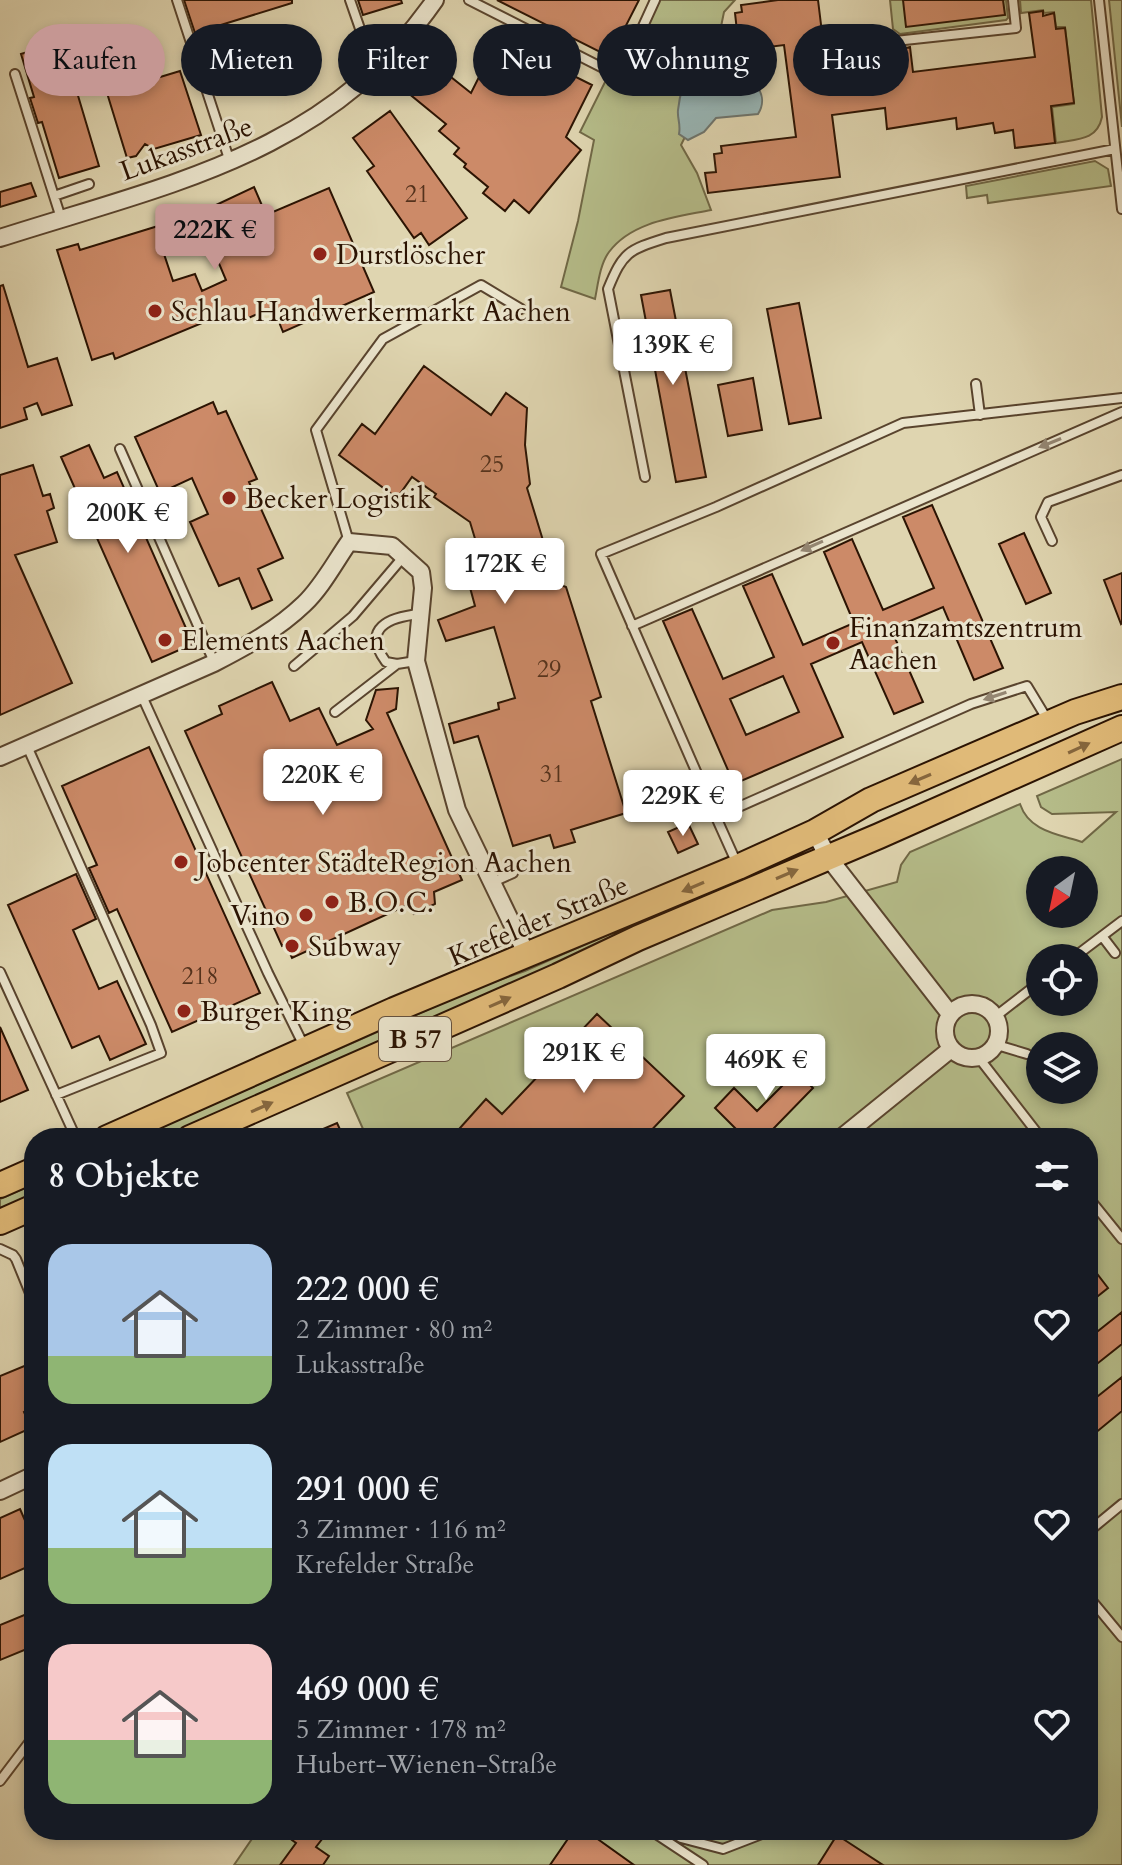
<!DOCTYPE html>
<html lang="de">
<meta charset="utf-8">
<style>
body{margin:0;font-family:Cardo,serif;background:#20242c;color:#f1f3f6;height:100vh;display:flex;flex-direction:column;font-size:30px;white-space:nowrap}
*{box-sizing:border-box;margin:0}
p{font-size:26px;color:#9ea1a6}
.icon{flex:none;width:44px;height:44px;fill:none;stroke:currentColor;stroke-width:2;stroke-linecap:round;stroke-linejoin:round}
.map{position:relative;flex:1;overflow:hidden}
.drawer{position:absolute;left:24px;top:1128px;width:1074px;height:712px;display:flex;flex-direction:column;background:#171b24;border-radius:32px;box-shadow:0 4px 12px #0003}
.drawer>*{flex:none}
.banner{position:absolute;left:24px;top:24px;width:1074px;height:72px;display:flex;gap:16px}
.needle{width:52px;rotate:213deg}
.buttons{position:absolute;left:1026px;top:856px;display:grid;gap:16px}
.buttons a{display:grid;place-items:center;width:72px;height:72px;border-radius:50%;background:#171b24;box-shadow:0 4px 12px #0003;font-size:40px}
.price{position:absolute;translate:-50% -68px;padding:0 18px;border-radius:8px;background:#fff;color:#222;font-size:26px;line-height:52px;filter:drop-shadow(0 2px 4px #0008)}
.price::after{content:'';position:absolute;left:50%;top:48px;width:24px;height:18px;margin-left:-12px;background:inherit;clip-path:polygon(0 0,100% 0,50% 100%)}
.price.on{background:#c59692;color:#111}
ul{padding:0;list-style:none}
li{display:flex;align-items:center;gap:24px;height:200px;padding:0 24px}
li span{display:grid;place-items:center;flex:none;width:224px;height:160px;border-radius:24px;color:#555}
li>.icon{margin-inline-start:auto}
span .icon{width:96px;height:96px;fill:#fffc;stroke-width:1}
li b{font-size:34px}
h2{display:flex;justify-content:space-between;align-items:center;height:96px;padding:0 24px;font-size:34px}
.pill{padding:0 28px;border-radius:36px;background:#171b24;box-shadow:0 4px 12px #0003;font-size:28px;line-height:72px}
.pill.on{background:#c59692;color:#111}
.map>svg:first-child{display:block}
</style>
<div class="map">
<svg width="1122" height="1865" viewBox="0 0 1122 1865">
<rect width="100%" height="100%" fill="#dfd5b0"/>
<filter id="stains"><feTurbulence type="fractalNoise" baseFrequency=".0025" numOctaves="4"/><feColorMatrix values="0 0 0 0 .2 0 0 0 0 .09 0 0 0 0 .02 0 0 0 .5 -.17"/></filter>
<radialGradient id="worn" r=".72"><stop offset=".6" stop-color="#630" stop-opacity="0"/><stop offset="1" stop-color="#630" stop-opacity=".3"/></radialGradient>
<path fill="#b5bc89" stroke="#706846" stroke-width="2" fill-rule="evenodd" d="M660,0H735L724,12L708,90L681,145L697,173L711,210C677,217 632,221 609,252C600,264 598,284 595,299L561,287L578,221L594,140L580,132L607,78L614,79L629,59Z
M890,0H1006L1008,18L1006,20L900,34L893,29Z
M1020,0H1091L1102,117C1097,141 1077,139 1056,143L1052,107L1074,104L1065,27H1056L1054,12L1044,13L1043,10L1021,13Z
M1109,0H1122V127Z
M1095,161L1108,169L1111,186L988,203L987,195L967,198L966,186Z
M1122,759V1865H234L258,1830H1088V1138H367L347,1093L772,910L826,902L897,882L901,865L910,852L1020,804C1029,831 1057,834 1082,842L1116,812L1052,814L1041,807L1037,796ZM1040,870H1084V914H1040ZM1040,958H1084V1002H1040ZM1040,1046H1084V1090H1040Z
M779,858L783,865L164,1138H137L477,988L525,971Z
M34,1184V1195L0,1210V1199Z"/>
<path fill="#98b6b6" stroke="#6d756e" stroke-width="2" d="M716,48L724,57L725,69C747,70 772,92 758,114L716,118L704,132L688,140L679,134C681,124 677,118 678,110C681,84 691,57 716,48Z"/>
<path fill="#cc8a68" stroke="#2c1403" stroke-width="2" fill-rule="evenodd" d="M184,0H292V3L195,33Z
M358,0H401L402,3L363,15Z
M497,0H639L610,57Z
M778,0H818L828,82L881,75L880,71L885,70L883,54L910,47L913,72L1035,57L1029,13L1043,11V16L1054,13L1056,29L1065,28L1074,103L1051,106L1055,143L1015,148L1013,130L995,133L993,123L957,129L956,118L887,129L885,108L832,115L840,177L708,193L705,173L716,172L714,154L722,153L721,146L796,137L784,45L728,52L726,32L737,31L735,13L742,12L741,5Z
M903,0H1003L1005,15L906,27Z
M62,42L99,166L59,178L42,122L38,123L30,98L34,97L21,54Z
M506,42L592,85L566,137L581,150L529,213L514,200L505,211L483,193L488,187L464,167L466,164L454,154L459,148L439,131L446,124L407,92L432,62L471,93L492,51L498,54Z
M180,71L201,135L154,149L145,144L136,156L127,158L107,93Z
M390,111L467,218L429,245L421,233L414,238L367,171L374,166L353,138Z
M31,183L36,196L0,207V192Z
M254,187L266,215L329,188L374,292L283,332L273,307L244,320L240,312L216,322L214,318L115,359L113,353L92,360L57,250L78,244L80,250L197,214ZM204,228L226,280L202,291L195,274L173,281L163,251L179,246L176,236Z
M3,285L28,367L57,358L72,405L42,415L37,403L24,408L27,419L0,428V286Z
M670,290L706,477L676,482L641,295Z
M799,303L821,418L789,424L767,309Z
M424,366L491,415L506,393L527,408L525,445L530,484L527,488L556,583L566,587L601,697L591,701L626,813L571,830L575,842L554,848L550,835L513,846L478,736L454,743L449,724L499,709L498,703L515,698L494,627L446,641L438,620L475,606L459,547L476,542L470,522L434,497L436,494L412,477L397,498L339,455L362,424L375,434Z
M753,378L762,430L728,436L718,385Z
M213,402L218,414L226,411L257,479L249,482L283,558L258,569L272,600L252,609L239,578L219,586L190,522L208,514L192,478L160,493L135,437Z
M89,445L104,478L117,472L193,644L152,662L61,457Z
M33,465L43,496L50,494L54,508L47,511L57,542L15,555L72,683L0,715V475Z
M932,505L1003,668L974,680L943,607L891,629L923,702L894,714L862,642L811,664L843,737L734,784L663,621L692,609L723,679L774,657L743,586L772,574L803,645L854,623L824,552L852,539L883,610L934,588L903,517ZM783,676L799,712L746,735L730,699Z
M1024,533L1051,593L1026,604L999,544Z
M1122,573V623L1121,624L1104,580Z
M272,682L290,721L319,708L337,745L373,729L366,720L376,690L398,688L396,709L387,713L462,880L434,892L435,904L414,914L405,906L292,958L286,944L282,946L185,731L222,714L219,706Z
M149,747L260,993L172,1032L117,909L109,913L89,868L97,865L62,786Z
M688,823L698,844L678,853L668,832Z
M76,874L96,919L73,930L99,989L117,981L146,1044L110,1060L99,1036L72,1048L8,905Z
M597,1014L684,1096L644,1138H451L486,1099L502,1114Z
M0,1027L28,1090L0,1102Z
M774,1049L813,1088L774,1128L784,1138H745L715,1108L734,1088L757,1111L784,1084L762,1061Z
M337,1123L344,1138H302Z
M1088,1262L1108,1288L1088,1304Z
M1122,1312V1344L1088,1371V1339Z
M34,1362V1407L24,1412L31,1428L0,1442V1376Z
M1122,1377V1411L1088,1439V1404Z
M20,1509L34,1541V1564L0,1579V1518Z
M34,1611V1646L0,1660V1625Z
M300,1830H329L316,1847L329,1856L323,1865H280L296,1843L292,1840Z
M574,1830H585L634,1865H550Z
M837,1835L883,1865H818Z"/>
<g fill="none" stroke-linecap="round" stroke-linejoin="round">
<g stroke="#59442e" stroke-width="12">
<path id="lane" d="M177,0L230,162
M350,0L374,69
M469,0L603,68L617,66L639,35L655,0
M1099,0L1122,209
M886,42L1016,28L1013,0
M15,74L61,218
M54,196L89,184
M976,384L980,415
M120,449L214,662
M645,477L608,289C623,252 628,250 666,238L1115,149
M1052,541L1041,517L1048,502L1122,475
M349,542L316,430L383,339L481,285L521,309
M632,626L1122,412
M397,664L386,662C361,628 389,617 420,614
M294,666L353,616L404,556
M141,694L268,973L305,1048
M335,712L397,664L416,661
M27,746L151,1025L161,1053L56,1095
M716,817L601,554L716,507L903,423L1122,398
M738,866L716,817L971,704L1027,686L1047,719
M493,882L513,873
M1102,936L1115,953
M1073,958L1122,921
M0,972L76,1138
M996,1016L1040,982
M997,1045L1027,1054
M979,1058L1041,1138
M1088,1197L1122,1239
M0,1249L13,1255L16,1259L34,1303
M1088,1532L1122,1504
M1088,1596L1122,1637
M0,1781L34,1736
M650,1830L703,1865
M669,1830L681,1838L723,1849L772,1830"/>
</g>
<g stroke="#59442e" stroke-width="20">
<path id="street" d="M0,238C168,184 327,155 435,0
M0,757L214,663C247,646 278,629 304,604C322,587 335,562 349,542L392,546L421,572L423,588L416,661L457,810L528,957
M815,832L828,857L950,1014
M945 1031a27 27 0 1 1 54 0a27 27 0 1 1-54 0Z
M841,1138L951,1049
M0,1491L34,1475"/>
</g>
<g stroke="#2c1403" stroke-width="28">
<path id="primary" d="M107,1138L394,1010L738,867L815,832L871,800L1075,712L1122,697
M190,1138L558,976L638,938L879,836L1122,728
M0,1185L34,1170
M0,1222L34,1207"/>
</g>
<use href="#lane" stroke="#eae4cc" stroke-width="8"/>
<use href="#street" stroke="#eae4cc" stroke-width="16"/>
<use href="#primary" stroke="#e0ba78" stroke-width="24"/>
</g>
<defs><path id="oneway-solid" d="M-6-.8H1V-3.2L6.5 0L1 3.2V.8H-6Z" transform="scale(2)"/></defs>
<g fill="#948672">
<use href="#oneway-solid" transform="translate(1050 443) rotate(158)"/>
<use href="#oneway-solid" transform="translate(812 546) rotate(156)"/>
<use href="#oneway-solid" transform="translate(995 696) rotate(162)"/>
</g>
<g fill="#86673e">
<use href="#oneway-solid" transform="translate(1079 748) rotate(-25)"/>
<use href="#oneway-solid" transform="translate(920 779) rotate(157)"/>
<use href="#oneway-solid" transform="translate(787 874) rotate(-23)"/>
<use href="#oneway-solid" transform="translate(693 887) rotate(157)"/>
<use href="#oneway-solid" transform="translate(500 1002) rotate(-24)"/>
<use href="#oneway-solid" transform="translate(262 1107) rotate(-24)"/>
</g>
<g fill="#8f2418" stroke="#eae4cc" stroke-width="3">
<circle cx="320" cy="254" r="8"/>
<circle cx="155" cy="311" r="8"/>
<circle cx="229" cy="498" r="8"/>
<circle cx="165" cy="640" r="8"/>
<circle cx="833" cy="643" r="8"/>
<circle cx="181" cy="862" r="8"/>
<circle cx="332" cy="902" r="8"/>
<circle cx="306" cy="915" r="8"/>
<circle cx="292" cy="946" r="8"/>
<circle cx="184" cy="1011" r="8"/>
</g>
<g text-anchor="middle" stroke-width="6" stroke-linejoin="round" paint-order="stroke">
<g font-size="24" fill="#54321c">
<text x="417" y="202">21</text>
<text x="492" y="472">25</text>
<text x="549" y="677">29</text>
<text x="552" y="782">31</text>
<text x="200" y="984">218</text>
</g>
<rect fill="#eae4cc" stroke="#65523f" stroke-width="2" x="379" y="1017" width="72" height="44" rx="6"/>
<g font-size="26" font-weight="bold" fill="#2c1403">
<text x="415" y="1048">B 57</text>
</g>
<g font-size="28" fill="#2c1403" stroke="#eae4cc">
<text transform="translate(186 148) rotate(-20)" y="10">Lukasstraße</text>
<text transform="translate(538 920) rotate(-23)" y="10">Krefelder Straße</text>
</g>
<g font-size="28" fill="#2c1403" stroke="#eae4cc" text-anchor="start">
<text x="336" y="264">Durstlöscher</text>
<text x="171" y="321">Schlau Handwerkermarkt Aachen</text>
<text x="245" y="508">Becker Logistik</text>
<text x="849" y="637">Finanzamtszentrum<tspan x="849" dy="32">Aachen</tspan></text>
<text x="181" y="650">Elements Aachen</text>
<text x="197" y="872">Jobcenter StädteRegion Aachen</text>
<text x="348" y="912">B.O.C.</text>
<text x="290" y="925" text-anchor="end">Vino</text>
<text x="308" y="956">Subway</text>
<text x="200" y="1021">Burger King</text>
</g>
</g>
<rect width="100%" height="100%" filter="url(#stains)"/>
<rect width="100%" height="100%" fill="url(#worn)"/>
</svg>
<div class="buttons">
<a><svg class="needle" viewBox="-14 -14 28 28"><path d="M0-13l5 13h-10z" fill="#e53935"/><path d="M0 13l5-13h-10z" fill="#9ea1a6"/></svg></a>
<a><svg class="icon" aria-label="locate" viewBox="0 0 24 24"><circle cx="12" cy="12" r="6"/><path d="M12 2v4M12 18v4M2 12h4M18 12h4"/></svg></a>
<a><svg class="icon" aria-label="layers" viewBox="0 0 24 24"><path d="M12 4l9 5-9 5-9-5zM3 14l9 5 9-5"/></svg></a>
</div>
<b class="price on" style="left:215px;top:272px">222K €</b>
<b class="price" style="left:673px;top:387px">139K €</b>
<b class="price" style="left:128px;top:555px">200K €</b>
<b class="price" style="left:505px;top:606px">172K €</b>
<b class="price" style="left:323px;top:817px">220K €</b>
<b class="price" style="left:683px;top:838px">229K €</b>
<b class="price" style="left:584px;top:1095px">291K €</b>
<b class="price" style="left:766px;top:1102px">469K €</b>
<div class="banner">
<a class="pill on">Kaufen</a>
<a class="pill">Mieten</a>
<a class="pill">Filter</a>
<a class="pill">Neu</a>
<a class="pill">Wohnung</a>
<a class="pill">Haus</a>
</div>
<section class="drawer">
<h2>8 Objekte<svg class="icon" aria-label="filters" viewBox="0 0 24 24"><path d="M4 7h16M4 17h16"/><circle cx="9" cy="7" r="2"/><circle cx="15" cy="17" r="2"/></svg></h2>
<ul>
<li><span style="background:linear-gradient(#a9c7e8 70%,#8fb573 0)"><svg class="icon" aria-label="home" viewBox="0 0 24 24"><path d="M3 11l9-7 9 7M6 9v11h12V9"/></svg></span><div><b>222 000 €</b><p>2 Zimmer · 80 m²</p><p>Lukasstraße</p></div><svg class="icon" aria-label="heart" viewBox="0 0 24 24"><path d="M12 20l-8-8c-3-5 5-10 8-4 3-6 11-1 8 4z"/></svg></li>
<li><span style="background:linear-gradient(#bfe0f5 65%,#8fb573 0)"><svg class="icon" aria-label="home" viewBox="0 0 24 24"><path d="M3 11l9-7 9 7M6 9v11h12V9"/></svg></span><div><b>291 000 €</b><p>3 Zimmer · 116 m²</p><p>Krefelder Straße</p></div><svg class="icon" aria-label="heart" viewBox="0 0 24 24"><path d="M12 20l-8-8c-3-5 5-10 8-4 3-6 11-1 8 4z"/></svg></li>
<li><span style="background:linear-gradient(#f6c9c9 60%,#8fb573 0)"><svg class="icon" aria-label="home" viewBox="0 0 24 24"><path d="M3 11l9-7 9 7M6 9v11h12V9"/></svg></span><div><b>469 000 €</b><p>5 Zimmer · 178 m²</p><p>Hubert-Wienen-Straße</p></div><svg class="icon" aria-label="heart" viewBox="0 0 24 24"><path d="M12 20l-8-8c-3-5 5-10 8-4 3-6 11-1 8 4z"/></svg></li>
</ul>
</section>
</div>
